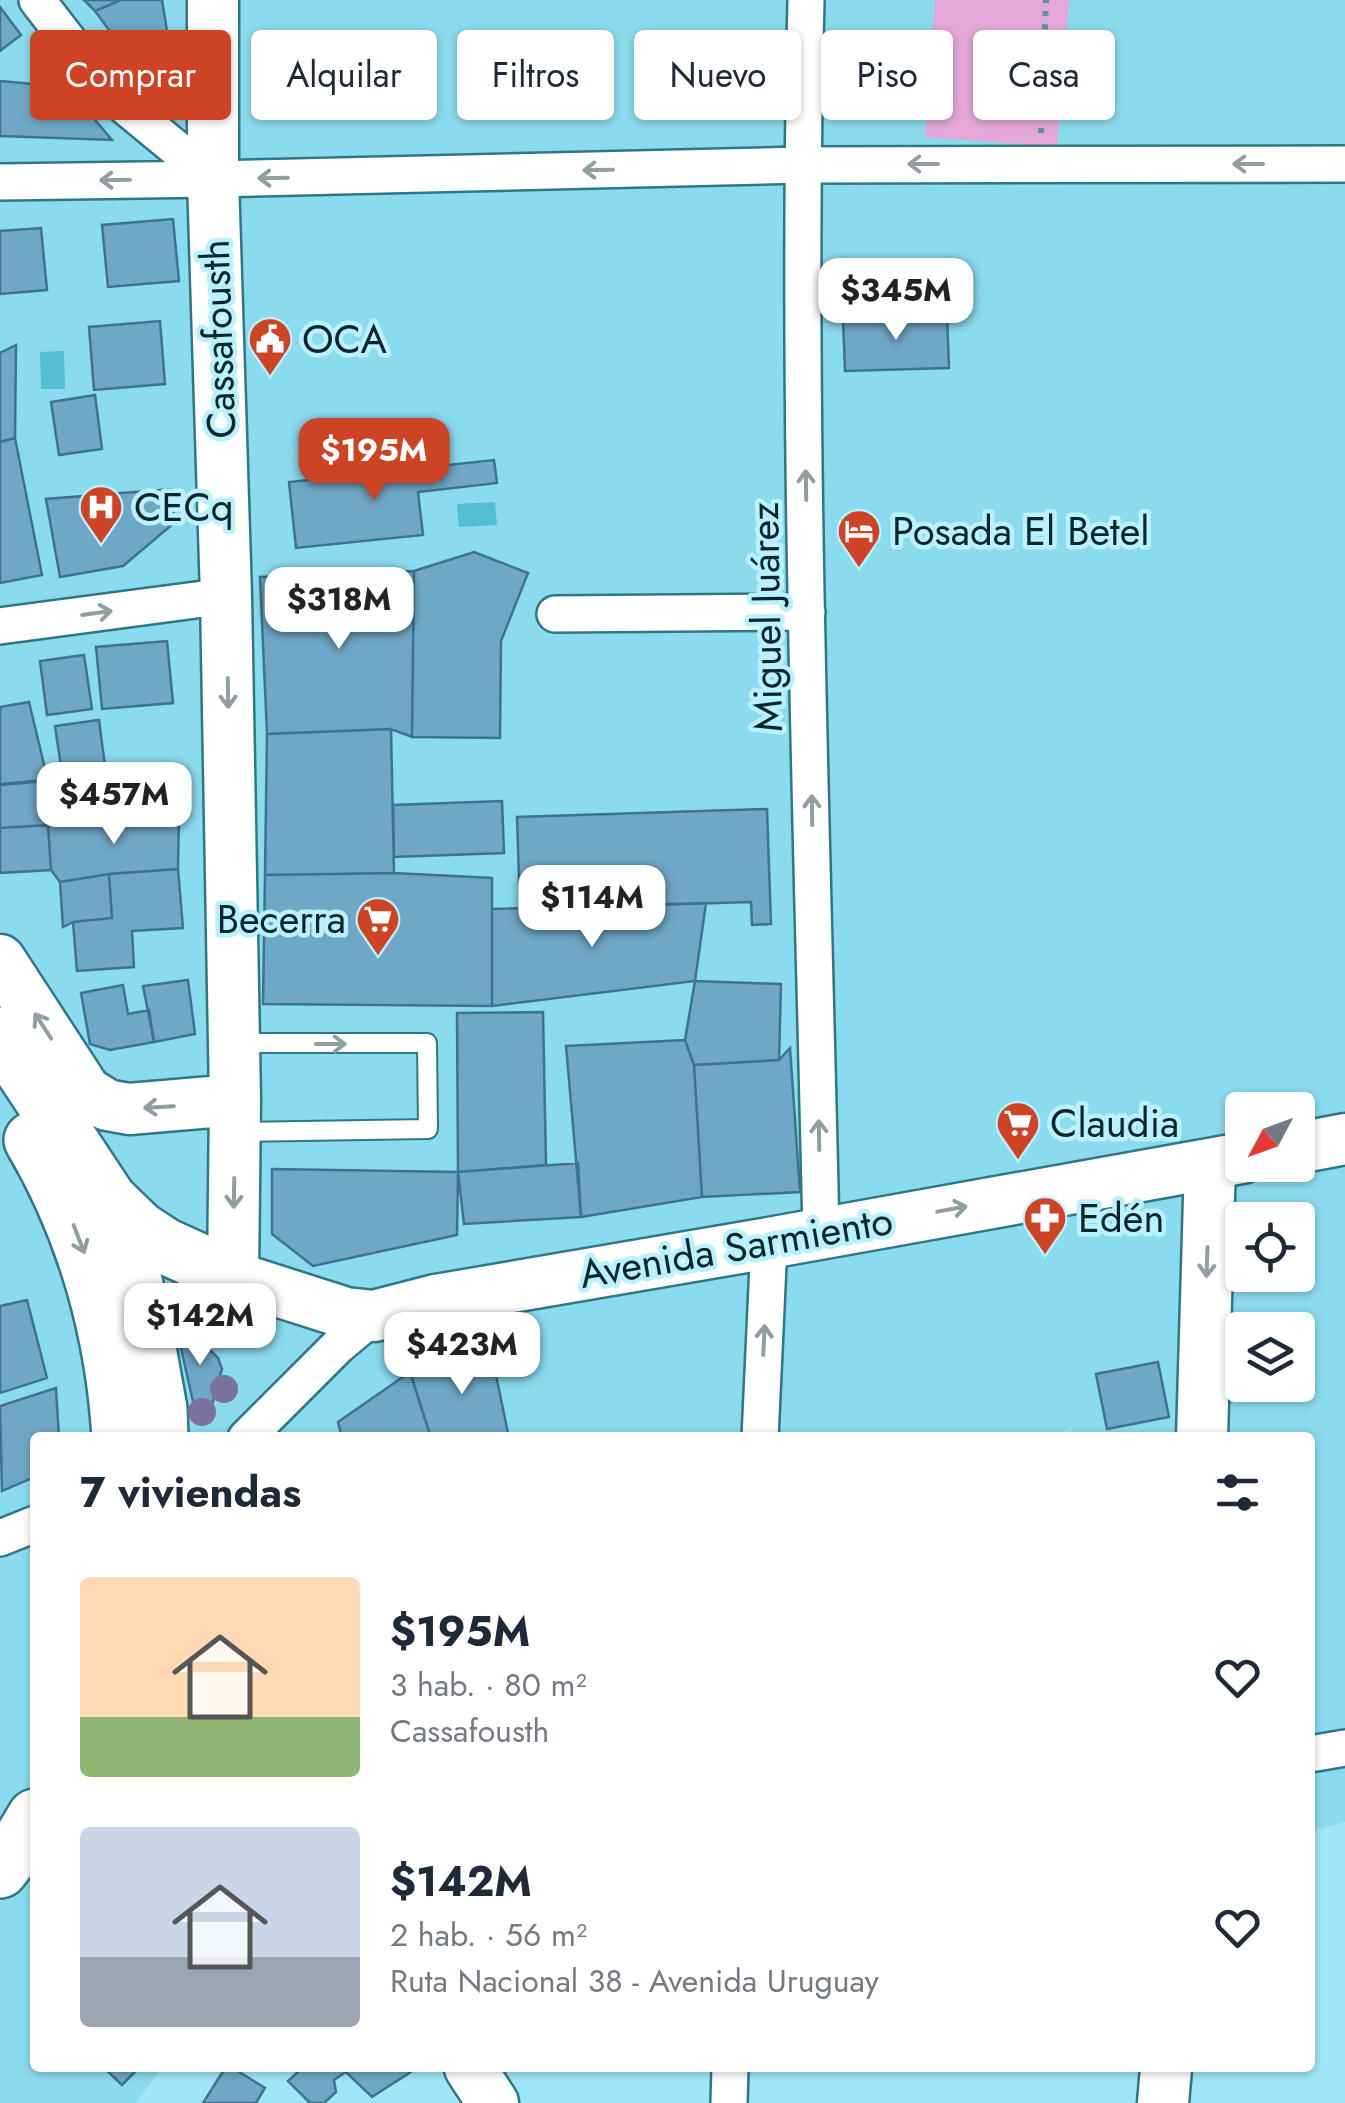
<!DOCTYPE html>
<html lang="es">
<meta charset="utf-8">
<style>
body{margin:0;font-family:Jost,sans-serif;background:#f6f6f7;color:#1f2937;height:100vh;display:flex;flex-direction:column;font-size:38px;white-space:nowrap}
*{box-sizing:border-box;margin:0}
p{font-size:32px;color:#747a83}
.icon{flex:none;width:55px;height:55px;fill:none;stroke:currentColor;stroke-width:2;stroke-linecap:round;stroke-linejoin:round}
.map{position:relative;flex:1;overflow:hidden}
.details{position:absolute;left:30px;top:1432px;width:1285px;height:640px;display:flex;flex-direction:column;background:#fff;border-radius:10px;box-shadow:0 2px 8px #0004}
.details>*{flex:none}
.guide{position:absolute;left:30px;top:30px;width:1285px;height:90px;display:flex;gap:20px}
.needle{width:65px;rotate:229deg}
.fabs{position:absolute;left:1225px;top:1092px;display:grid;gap:20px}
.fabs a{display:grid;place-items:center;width:90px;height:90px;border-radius:10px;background:#fff;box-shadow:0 2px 8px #0004;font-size:50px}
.price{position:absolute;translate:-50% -85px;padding:0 22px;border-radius:20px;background:#fff;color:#222;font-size:32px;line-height:65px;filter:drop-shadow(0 2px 5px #0008)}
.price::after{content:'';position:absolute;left:50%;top:60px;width:30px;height:22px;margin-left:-15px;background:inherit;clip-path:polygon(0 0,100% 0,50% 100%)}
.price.current{background:#cd4323;color:#fff}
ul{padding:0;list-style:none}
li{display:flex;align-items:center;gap:30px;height:250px;padding:0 50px}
li span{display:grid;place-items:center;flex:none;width:280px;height:200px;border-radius:10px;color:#555}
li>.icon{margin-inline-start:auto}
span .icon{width:120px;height:120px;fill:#fffc;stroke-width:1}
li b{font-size:42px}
h2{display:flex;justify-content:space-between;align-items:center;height:120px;padding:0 50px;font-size:42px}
.tag{padding:0 35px;border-radius:10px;background:#fff;box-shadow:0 2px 8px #0004;font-size:35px;line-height:90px}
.tag.current{background:#cd4323;color:#fff}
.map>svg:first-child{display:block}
</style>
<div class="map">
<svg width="1345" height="2103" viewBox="0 0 1345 2103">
<rect width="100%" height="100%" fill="#9fe7f8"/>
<path fill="#8adbee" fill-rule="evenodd" d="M0,0H1345V1822L1310,1831V1438H1072V1427L1051,1438H35V2068H162L135,2103H0ZM1242,1110H1298V1165H1242ZM1242,1220H1298V1275H1242ZM1242,1330H1298V1385H1242Z"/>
<path fill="#e4a7d7" d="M935,0H1069L1057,147L925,137Z"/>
<path fill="#54bed5" d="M64,351L65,389H41L40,352Z
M495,502L497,525L459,527L457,504Z"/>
<path fill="#6fa7c6" stroke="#3d7391" stroke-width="2.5" d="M84,0H121L95,11Z
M121,0H162L176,86L157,95L95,11Z
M0,7L21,35L0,51Z
M0,81L67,87L112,140L0,136Z
M173,219L179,281L108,287L102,225Z
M41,228L47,290L0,294V231Z
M947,315L949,368L845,371L843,319Z
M160,321L165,384L94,390L89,327Z
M16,345L15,438L0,442V353Z
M95,395L102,449L59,455L51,402Z
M15,438L42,575L0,583V442Z
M494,460L497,483L418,492L423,535L296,548L289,482Z
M172,489L174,523L123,566L60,577L46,499Z
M474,552L528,573L501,641L500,738L412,737L414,571Z
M414,571L412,737L391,729L267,734L260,577Z
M167,641L173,703L102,709L96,647Z
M84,655L92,709L47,715L40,661Z
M29,702L48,781L0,785V707Z
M99,720L106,774L63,780L55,726Z
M391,729L394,873L265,875L267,734Z
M91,776L97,822L0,828V784Z
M502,801L504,853L394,857L393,805Z
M767,809L771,924L752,925L751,902L520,909L517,817Z
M179,816L178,869L109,874L60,882L51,870L48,825Z
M48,825L51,870L0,873V828Z
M178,869L183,928L132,931L134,967L77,971L73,922L112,918L109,874Z
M394,873L492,878V1006L263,1004L265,875Z
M109,874L112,918L73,922L63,927L60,882Z
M706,903L695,981L492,1006V909Z
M188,980L195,1034L154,1042L143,986Z
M695,981L781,984L779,1060L694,1065L685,1040Z
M123,985L128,1014L149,1010L154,1042L110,1050L90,1044L81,993Z
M543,1012L546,1165L458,1172L457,1013Z
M685,1040L694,1065L702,1197L581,1217L566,1046Z
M790,1048L800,1192L702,1197L694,1065L779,1060Z
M578,1163L581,1217L464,1224L458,1172Z
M272,1169L458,1172L457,1235L313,1266L272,1234Z
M27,1300L47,1378L0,1393V1306Z
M198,1330L210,1350L218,1358L222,1369L212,1405L194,1406L178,1335Z
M490,1346L509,1438H431L410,1372Z
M1158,1362L1169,1417L1107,1429L1096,1374Z
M410,1372L431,1438H342L338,1422Z
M56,1388L59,1438H35V1477L2,1491L0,1406Z
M104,2068H139L122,2085Z
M225,2068H233L265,2088L256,2103H203Z
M302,2068H417L372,2097L346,2072L334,2080L336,2092L324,2103H310L288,2081Z"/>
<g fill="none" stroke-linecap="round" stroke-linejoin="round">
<g stroke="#2f7786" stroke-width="22">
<path id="lane" d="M238,1132L428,1129L427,1043H239"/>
</g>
<g stroke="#2f7786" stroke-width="40">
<path id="street" d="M37,0L109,93L213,179
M806,0C796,410 812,822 821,1232
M0,182L213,179L802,165L1345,164
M555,614L807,612
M0,626L226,596
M246,1438L338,1346L374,1316
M760,1438L769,1243
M0,1538L35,1524
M1310,1754L1345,1748
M729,2103L730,2068"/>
</g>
<g stroke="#2f7786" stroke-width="55">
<path id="secondary" d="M213,0V179L226,596L235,1100L233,1277L346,1313L374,1316L436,1300L769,1243L1242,1158
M0,960L86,1092L107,1105L129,1109L235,1100
M1298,1148L1345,1139
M1202,1438L1210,1164
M470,2068L493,2103
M1163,2103L1166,2068"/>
</g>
<g stroke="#2f7786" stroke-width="60">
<path id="primary" d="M0,1035L107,1197L125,1245L141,1309L159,1409L160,1438
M32,1140C85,1230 114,1333 120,1438
M106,1197L139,1229L165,1246L233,1277
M0,1870L16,1849L35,1817"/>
</g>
<path stroke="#5c929e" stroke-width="6" stroke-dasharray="5 8" stroke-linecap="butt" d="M1041,133L1046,0"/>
<use href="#lane" stroke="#fff" stroke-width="18"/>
<use href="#street" stroke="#fff" stroke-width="35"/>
<use href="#secondary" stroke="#fff" stroke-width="50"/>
<use href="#primary" stroke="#fff" stroke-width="55"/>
</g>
<g fill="#7c729e">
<circle cx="198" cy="1316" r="14"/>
<circle cx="224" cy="1389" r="14"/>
<circle cx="202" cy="1412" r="14"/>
</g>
<defs><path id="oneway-shaft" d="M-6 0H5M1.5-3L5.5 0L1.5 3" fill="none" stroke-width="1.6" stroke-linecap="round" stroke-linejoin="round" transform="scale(2.5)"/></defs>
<g stroke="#909ea0">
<use href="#oneway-shaft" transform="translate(923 164) rotate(180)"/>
<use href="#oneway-shaft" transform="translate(1248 164) rotate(180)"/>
<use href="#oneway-shaft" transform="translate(598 170) rotate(179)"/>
<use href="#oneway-shaft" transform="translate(273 178) rotate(179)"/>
<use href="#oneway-shaft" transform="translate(115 180) rotate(179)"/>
<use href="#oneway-shaft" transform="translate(806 485) rotate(-91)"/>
<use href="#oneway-shaft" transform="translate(97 613) rotate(-8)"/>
<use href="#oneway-shaft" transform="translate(228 693) rotate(89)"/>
<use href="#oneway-shaft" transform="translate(812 810) rotate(-91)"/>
<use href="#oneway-shaft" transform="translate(43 1026) rotate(-123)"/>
<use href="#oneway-shaft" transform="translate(331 1044)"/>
<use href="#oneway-shaft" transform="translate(159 1107) rotate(177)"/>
<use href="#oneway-shaft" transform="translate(819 1135) rotate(-91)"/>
<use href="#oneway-shaft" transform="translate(234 1193) rotate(91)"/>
<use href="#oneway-shaft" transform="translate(952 1209) rotate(-10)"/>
<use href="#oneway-shaft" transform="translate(79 1239) rotate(69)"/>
<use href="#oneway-shaft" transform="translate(1207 1262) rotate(92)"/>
<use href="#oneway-shaft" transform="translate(764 1340) rotate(-87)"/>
</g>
<defs>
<g id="civic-pin" transform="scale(2.25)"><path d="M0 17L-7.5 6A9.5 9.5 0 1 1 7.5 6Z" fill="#cd4323" stroke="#b9f1ff"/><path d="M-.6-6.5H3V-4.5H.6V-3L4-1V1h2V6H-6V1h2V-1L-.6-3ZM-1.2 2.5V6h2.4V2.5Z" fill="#fff"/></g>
<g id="hospital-pin" transform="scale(2.25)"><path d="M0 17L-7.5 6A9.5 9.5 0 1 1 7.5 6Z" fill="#cd4323" stroke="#b9f1ff"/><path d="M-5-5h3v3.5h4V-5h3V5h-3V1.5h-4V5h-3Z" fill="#fff"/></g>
<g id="hotel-pin" transform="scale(2.25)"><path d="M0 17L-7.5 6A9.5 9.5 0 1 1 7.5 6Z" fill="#cd4323" stroke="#b9f1ff"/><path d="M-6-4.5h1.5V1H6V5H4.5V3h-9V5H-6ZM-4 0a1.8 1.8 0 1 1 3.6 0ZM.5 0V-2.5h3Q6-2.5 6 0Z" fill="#fff"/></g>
<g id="supermarket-pin" transform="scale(2.25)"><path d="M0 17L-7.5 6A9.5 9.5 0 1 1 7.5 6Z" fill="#cd4323" stroke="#b9f1ff"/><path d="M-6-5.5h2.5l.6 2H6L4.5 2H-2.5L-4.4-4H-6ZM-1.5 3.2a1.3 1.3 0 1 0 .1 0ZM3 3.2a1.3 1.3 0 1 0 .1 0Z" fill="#fff"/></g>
<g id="pharmacy-pin" transform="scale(2.25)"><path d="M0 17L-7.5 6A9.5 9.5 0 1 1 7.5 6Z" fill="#cd4323" stroke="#b9f1ff"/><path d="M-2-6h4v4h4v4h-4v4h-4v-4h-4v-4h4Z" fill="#fff"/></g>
</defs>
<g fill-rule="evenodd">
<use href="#civic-pin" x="270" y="339"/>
<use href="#hospital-pin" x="101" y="507"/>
<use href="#hotel-pin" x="859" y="531"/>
<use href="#supermarket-pin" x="378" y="919"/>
<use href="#supermarket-pin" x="1018" y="1123"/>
<use href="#pharmacy-pin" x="1045" y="1218"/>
</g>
<g text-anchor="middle" stroke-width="9" stroke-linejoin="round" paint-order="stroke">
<g font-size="40" fill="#08272d" stroke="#b9f1ff">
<text transform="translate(218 339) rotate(-92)" y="14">Cassafousth</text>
<text transform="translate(766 617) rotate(-91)" y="14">Miguel Juárez</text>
<text transform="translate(736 1247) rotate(-10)" y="14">Avenida Sarmiento</text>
</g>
<g font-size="40" fill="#08272d" stroke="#b9f1ff" text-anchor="start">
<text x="302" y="353">OCA</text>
<text x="134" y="521">CECq</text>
<text x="892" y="545">Posada El Betel</text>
<text x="346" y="933" text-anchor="end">Becerra</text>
<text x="1050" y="1137">Claudia</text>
<text x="1078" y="1232">Edén</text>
</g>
</g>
</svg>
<div class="fabs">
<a><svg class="needle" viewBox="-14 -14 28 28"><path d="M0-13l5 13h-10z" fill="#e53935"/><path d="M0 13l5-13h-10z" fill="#747a83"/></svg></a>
<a><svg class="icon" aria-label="locate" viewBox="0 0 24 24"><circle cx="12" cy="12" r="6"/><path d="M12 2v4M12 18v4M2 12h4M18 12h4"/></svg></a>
<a><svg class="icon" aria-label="layers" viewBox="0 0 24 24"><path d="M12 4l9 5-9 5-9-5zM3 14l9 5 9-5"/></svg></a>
</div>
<b class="price" style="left:896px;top:343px">$345M</b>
<b class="price current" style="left:374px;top:503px">$195M</b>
<b class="price" style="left:339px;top:652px">$318M</b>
<b class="price" style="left:114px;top:847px">$457M</b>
<b class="price" style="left:592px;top:950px">$114M</b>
<b class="price" style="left:200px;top:1368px">$142M</b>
<b class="price" style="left:462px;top:1397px">$423M</b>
<div class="guide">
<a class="tag current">Comprar</a>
<a class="tag">Alquilar</a>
<a class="tag">Filtros</a>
<a class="tag">Nuevo</a>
<a class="tag">Piso</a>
<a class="tag">Casa</a>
</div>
<section class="details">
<h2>7 viviendas<svg class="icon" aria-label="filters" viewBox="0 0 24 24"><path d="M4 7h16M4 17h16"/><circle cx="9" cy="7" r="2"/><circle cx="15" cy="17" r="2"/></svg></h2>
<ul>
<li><span style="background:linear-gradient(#ffd9b3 70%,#8fb573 0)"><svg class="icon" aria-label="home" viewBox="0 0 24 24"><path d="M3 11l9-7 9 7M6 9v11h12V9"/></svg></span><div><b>$195M</b><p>3 hab. · 80 m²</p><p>Cassafousth</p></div><svg class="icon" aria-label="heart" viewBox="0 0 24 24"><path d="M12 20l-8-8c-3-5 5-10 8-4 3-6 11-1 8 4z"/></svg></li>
<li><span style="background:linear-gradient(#c9d6e8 65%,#9aa5b1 0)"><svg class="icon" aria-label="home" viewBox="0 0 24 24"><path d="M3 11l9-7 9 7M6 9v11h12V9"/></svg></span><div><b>$142M</b><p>2 hab. · 56 m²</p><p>Ruta Nacional 38 - Avenida Uruguay</p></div><svg class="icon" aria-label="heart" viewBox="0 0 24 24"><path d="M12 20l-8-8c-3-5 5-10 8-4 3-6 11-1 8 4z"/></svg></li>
</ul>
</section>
</div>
